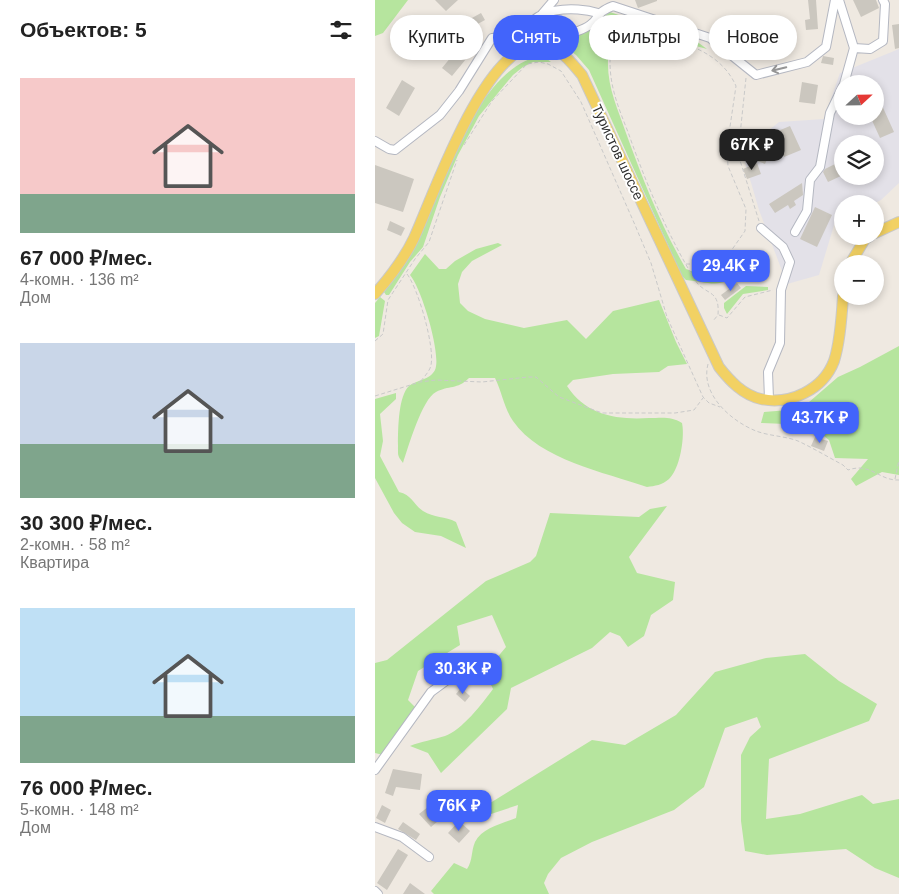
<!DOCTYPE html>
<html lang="ru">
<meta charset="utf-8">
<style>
body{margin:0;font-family:Helvetica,sans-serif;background:#f2f2f2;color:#222;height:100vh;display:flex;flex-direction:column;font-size:19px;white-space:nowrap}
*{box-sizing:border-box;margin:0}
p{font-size:16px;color:#767676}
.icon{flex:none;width:28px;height:28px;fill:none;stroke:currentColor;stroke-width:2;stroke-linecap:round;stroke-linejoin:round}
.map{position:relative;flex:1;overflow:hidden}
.panel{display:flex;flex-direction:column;background:#fff;width:375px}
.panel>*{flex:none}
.banner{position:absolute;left:15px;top:15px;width:434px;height:45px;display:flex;gap:10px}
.needle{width:32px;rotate:68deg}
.buttons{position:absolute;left:459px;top:75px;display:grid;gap:10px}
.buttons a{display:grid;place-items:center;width:50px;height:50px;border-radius:50%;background:#fff;box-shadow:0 2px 8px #0003;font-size:25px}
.price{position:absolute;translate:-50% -42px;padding:0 11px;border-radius:10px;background:#4264fb;color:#fff;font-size:16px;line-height:32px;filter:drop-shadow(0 1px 2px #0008)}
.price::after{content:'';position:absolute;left:50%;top:30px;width:15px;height:11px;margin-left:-8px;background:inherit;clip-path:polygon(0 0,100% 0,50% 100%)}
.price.on{background:#222;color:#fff}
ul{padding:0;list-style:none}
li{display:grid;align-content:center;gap:10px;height:265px;padding:0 20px}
li span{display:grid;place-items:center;height:155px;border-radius:0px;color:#555}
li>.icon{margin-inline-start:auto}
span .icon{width:90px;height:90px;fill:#fffc;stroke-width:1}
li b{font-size:21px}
h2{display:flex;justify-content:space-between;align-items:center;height:60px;padding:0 20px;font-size:21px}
.chip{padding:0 18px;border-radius:22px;background:#fff;box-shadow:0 2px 8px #0003;font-size:18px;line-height:45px}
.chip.on{background:#4264fb;color:#fff}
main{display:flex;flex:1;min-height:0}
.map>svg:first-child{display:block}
</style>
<main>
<section class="panel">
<h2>Объектов: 5<svg class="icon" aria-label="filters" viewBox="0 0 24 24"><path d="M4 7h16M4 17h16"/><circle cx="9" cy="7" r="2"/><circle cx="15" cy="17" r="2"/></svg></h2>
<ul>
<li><span style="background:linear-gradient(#f6c9c9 75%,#7fa58c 0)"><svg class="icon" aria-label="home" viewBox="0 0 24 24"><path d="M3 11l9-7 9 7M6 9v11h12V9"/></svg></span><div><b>67 000 ₽/мес.</b><p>4-комн. · 136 m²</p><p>Дом</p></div></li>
<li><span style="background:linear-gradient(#c9d6e8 65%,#7fa58c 0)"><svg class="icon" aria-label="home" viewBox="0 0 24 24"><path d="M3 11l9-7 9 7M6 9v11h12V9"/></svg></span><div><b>30 300 ₽/мес.</b><p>2-комн. · 58 m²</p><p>Квартира</p></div></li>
<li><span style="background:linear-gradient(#bfe0f5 70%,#7fa58c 0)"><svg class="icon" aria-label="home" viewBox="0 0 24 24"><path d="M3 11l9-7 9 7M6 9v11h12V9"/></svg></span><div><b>76 000 ₽/мес.</b><p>5-комн. · 148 m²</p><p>Дом</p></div></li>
</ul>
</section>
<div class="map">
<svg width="524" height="894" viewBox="0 0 524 894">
<rect width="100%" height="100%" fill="#efe9e1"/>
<path fill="#e3e1e8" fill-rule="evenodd" d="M524,49V183L506,200L498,204H468L467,218L460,222L444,275L412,284L384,210L367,152L372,138L393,131L404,122L449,119L465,73ZM468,84H500V116H468ZM468,144H500V176H468Z"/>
<path fill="#b6e59e" d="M0,0H33L8,33L0,36Z
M235,12L321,41L332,49L246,26L242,28C238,38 233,48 233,60C232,87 243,109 251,133C268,180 286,226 311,269C317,271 323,274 328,274C343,275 350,261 364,269C349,291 334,282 311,280L307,276L214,70L201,55L186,43L188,39L210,33Z
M168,56L176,62H158L148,67L138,75L104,116L83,155L65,197L48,247L35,262L14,295H11L9,292C15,284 21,275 26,267C58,215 98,63 168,56Z
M123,243L127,245L97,261L87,272L83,284L85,303L93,311L110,319L149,328L192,320L211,339L238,311L284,300L301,342L312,364L293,366L284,372L238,374L198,380L192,386C211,415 241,420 274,418C287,418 296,416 307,423C310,437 305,469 294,479C287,485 280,486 272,487C229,472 165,460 138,421C129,408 127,392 120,378H94C82,390 74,385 61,392C47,399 33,448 28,463C26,460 23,457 23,453C23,438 22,397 34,386C41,380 55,380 60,370C67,355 46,287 35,275L50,254L64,269H71L80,261L101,249Z
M371,286L393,287V290L368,294L352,314L349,308V303Z
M5,297L10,301L4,336L0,338V303Z
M524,346V475L507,472L481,486L476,479L493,459L460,458L454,440L435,425L386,423L389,412L426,409L463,377L485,367Z
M21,393V399L5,414L8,441L5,456L24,492C37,495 38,504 48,511C59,518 70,516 81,522L91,548L66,536L40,532L27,523L19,513L0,478V399Z
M292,506L254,557L262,573L300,582L298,600L276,615L269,636L253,647L245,636L235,632L217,648L136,688L132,709L66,773L53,753L35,746C47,741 58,740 70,736C86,731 108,703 118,689L110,672L131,647L117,615L82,626L85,645L43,671L33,700L40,707L8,755L0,753V663L12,660L111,581L155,562L161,556L175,513L264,517L275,509Z
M430,654L464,681L502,704L494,721L394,759L391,819L425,814L487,795L498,804L524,799V878L500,868L471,849L392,855L370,851L366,821V755L375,737L386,727L382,717L350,728L329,787L299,810L217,842L186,858L173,874L169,883L174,894H59L56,891L79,863L92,869C98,860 96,851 100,842C107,828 127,824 141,818L143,805L104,818L107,808L217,740L250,745L301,715L340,672L391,658Z"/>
<path fill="#cbc7bf" d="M60,0H83L71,11Z
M260,0H282V1L263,8Z
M433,0H441L443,29L431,30L430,20L435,19Z
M478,0H501L504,8L486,17Z
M106,13L110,20L90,31L86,24Z
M366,22L409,45L404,56L359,34Z
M56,23L66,38L33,57L24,41Z
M524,24V48L520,49L517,25Z
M86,45L96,53L77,76L67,68Z
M448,56L459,58L458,65L446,63Z
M27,80L40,88L24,116L11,108Z
M427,82L443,85L440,104L424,102Z
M500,90L519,132L505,138L495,116H500Z
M415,126L426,150L409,157L398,133Z
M383,142L397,148L390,164L377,159Z
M468,160V175L453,182L448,172L450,169Z
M382,163L386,174L372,179L368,169Z
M0,165L39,179L28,212L0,203Z
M427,183L428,195L419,201L421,205L415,209L413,205L400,213L394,204Z
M440,207L457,215L442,247L425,239Z
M15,221L30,228L26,236L12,230Z
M362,283L366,288L350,300L346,295Z
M440,437L453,441L449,451L436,446Z
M86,688L95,696L90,702L81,694Z
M18,769L47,774L45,790L21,787L18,796L10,793Z
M58,803L69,816L56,827L44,814Z
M7,805L16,810L10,823L1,818Z
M84,821L95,831L84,843L73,833Z
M28,822L45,834L41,840L23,829Z
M23,849L33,855L12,890L2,883Z
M35,883L50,894H28Z"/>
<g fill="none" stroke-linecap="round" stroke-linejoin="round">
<g stroke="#b4b7c1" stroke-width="10">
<path id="minor" d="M464,0L479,48L469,84
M167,14L179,0
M150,36C155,6 201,6 223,13
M479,48L495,49L508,41L510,4L508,0
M0,141L14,149L20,150L65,115L84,91L117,38L129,37L127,28L150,36L159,45C175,38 201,35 215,25C226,17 220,13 238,6L335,38L381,75L432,62L451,47L460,0
M386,228L408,247L415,262L406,290L405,343L393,372L394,399
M420,232L432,211L435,180L445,167L455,113L468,86
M0,770L56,692L71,681L83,676L92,679
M0,827L27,837L54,857
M0,891L3,894"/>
</g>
<g stroke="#c9c9c9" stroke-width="12">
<path id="major" d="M500,233L524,222
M475,264L490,239L495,236
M0,294C15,277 29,259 39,238C59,194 106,56 158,45C180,40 195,61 207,75L344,367C355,381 368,395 386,399C415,405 448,390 459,361C464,346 467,313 468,296"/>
</g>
<path stroke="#c9c9c9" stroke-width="1" stroke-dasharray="4 2.5" stroke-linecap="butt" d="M371,78L363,154L384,221
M89,145L117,101L152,64L164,62L173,64L186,71L206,102L260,225L276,263L292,317L328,397L334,403L345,407
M311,264H338L356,251L370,231L371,209L353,166L352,147L361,86C342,43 289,39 250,28L243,30C239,41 235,51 235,62C235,88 244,109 253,132C271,183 292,234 320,280C330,296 345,288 343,315L338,321
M32,274C43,288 60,347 56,365C55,371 49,377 45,382
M344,315L352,318L370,297L398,290
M0,341L8,334L13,300L40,259L54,242L82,160
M333,364C325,394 356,421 381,431C394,436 410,436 423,441C438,448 453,457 468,465L473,470C496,462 504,481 524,480
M0,396L45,382L61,380L107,382L153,377H161L184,397L227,413H300L319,410L328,398
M520,479L524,460"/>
<use href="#minor" stroke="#fff" stroke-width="8"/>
<use href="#major" stroke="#f2d163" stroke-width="10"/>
</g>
<defs><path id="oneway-shaft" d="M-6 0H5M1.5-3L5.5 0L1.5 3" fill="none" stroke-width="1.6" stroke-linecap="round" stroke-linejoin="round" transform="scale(1.25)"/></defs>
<use stroke="#969696" href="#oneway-shaft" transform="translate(404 69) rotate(166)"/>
<g text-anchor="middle" stroke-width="4" stroke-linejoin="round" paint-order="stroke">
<g font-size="14" fill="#2e2e2e" stroke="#fff">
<text transform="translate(243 152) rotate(65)" y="5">Туристов шоссе</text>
</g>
</g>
</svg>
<div class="buttons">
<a><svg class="needle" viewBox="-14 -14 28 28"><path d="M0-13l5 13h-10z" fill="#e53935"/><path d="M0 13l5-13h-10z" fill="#767676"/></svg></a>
<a><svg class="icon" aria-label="layers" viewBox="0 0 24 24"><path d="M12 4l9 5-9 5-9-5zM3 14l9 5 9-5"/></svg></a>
<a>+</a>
<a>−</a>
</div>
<b class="price on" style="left:377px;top:171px">67K ₽</b>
<b class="price" style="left:356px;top:292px">29.4K ₽</b>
<b class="price" style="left:445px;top:444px">43.7K ₽</b>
<b class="price" style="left:88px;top:695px">30.3K ₽</b>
<b class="price" style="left:84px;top:832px">76K ₽</b>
<div class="banner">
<a class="chip">Купить</a>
<a class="chip on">Снять</a>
<a class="chip">Фильтры</a>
<a class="chip">Новое</a>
</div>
</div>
</main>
